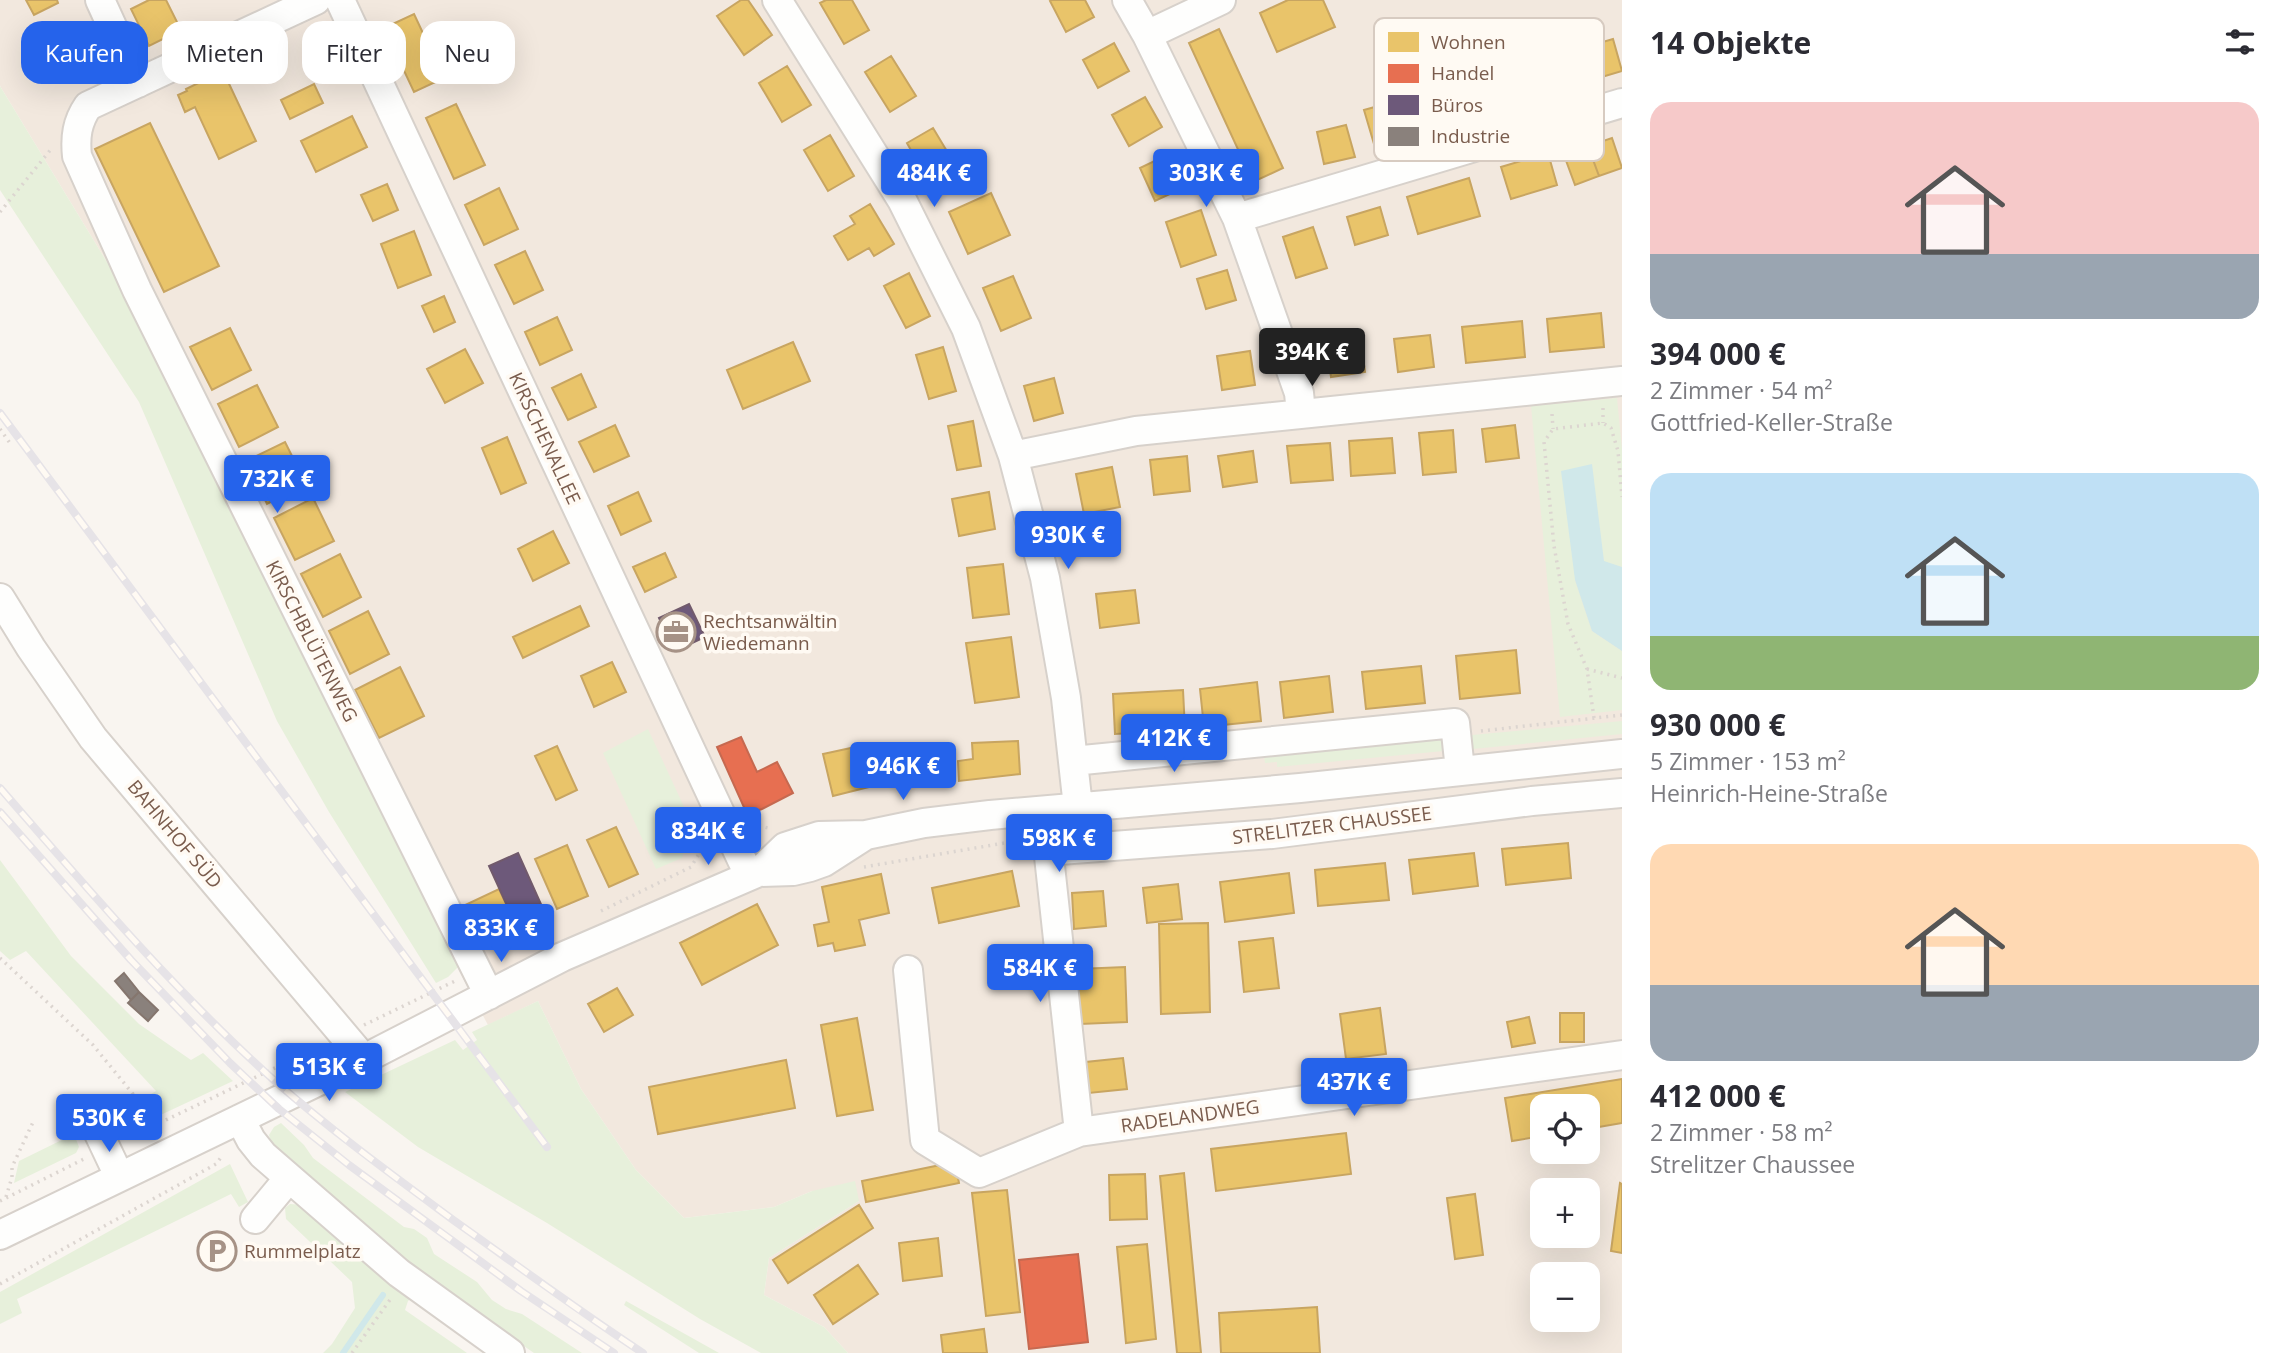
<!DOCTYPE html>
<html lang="de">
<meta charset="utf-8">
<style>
body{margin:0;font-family:"Open Sans",sans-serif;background:#f2f2f3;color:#2b2b33;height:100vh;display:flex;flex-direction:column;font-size:26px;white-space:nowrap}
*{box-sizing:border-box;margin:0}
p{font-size:23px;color:#7c7c81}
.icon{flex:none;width:38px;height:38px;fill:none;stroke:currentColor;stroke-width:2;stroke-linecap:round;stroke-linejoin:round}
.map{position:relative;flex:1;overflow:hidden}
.side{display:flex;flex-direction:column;background:#fff;width:665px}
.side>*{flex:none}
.hud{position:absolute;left:21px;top:21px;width:665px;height:63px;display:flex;gap:14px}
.buttons{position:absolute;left:1530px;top:1094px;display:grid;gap:14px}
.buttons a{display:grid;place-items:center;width:70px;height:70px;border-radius:14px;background:#fff;box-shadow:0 7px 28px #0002;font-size:35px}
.price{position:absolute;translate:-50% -60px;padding:0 16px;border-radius:7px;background:#2563eb;color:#fff;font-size:23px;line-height:46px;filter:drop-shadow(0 2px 4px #0008)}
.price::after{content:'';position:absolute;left:50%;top:42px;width:21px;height:16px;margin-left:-10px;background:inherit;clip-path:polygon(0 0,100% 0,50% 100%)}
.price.selected{background:#222;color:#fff}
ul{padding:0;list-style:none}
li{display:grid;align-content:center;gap:14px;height:371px;padding:0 28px}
li span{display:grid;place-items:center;height:217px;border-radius:21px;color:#555}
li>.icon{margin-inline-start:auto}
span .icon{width:126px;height:126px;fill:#fffc;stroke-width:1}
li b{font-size:30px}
h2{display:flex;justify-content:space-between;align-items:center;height:84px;padding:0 28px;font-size:30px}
.pill{padding:0 24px;border-radius:21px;background:#fff;box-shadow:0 7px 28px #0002;font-size:24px;line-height:63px}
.pill.selected{background:#2563eb;color:#fff}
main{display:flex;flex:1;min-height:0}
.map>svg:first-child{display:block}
</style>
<main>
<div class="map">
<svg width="1622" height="1353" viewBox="0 0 1622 1353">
<rect width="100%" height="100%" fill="#f9f5f0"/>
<path fill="#f2e8de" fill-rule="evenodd" d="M0,0H1622V1353H848L824,1327L764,1295L769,1258L859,1201L812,1191L774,1207L684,1218L636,1170L581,1089L538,1001L488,1025L458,969L460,965L147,328L0,86ZM1542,1106H1587V1152H1542ZM1542,1190H1587V1236H1542ZM1542,1274H1587V1320H1542Z"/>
<path fill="#e7f0db" d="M0,86L147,328L460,965L448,977L436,983L329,812L277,721L139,402L0,190Z
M1617,398L1622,450V567L1604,562L1598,524L1575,580L1592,631L1622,651V710L1560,717L1531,406Z
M1622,721V734L1473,749L1472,735Z
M648,729L685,809L688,840L682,858L656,869L603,753Z
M1452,732L1454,750L1277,767V762L1265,763L1264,756Z
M0,860L71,956L139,1024L191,1060L203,1053L233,1081L152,1119L141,1100L156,1091L26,951L10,960L0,951Z
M538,1001L581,1089L636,1170L684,1218L774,1207L812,1191L855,1181L859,1201L769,1258L764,1295L824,1327L848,1353H761L700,1319L547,1223L418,1147L345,1092L455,1040L463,1050L477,1040L472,1032Z
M133,1104L143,1123C129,1129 113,1137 116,1113Z
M281,1123L304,1145L313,1158L404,1227L414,1229L427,1238L434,1254L477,1282L492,1300L506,1309L522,1314L582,1353H534L406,1264L273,1149L269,1135L274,1127Z
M74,1134L79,1147L76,1153L14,1183L19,1161Z
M230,1164L248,1202L239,1207L231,1194L17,1299L22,1313L0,1324V1292Z
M290,1204L304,1205L414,1295L408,1301L405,1310L467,1353H323L332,1344L355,1308L352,1282L286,1219L285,1208Z
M626,1301L719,1353H699L624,1305Z"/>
<path fill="#d0e8ea" d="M1592,464L1604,561L1622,567V651L1592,631L1575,580L1561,471Z"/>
<path fill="#e9c46a" stroke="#c8a561" stroke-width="2" d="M26,0H57L58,3L34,15Z
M149,0H166L181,30L149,46L131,9Z
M741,0H748L772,35L744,55L717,16Z
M826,0H852L869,30L844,44L820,3Z
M1052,0H1085L1094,17L1066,32L1050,1Z
M1288,0H1323L1335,27L1277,52L1260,13Z
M414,14L444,78L414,92L384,28Z
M94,22L111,63L66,82L49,40Z
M1219,29L1283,168L1253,182L1189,43Z
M1613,39L1622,71L1575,85L1565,53Z
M1114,43L1129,71L1098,88L1083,60Z
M891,56L916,96L890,112L865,72Z
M787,66L811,105L782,122L759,83Z
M223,71L256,141L219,159L195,107L185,112L178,95L187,91L186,89Z
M314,84L323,103L290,119L281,100Z
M1414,96L1424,130L1374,144L1364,110Z
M1145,97L1162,127L1129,146L1112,115Z
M456,104L485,165L454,179L426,118Z
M352,116L367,147L316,172L301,141Z
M150,123L219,266L164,292L95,149Z
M1346,125L1355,157L1324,164L1317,132Z
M933,128L957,168L930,184L907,143Z
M830,135L854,176L828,191L804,150Z
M1612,138L1622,168L1599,176L1588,146Z
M1588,146L1599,176L1575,185L1564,155Z
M1171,153L1187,186L1155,201L1140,168Z
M1548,153L1557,185L1511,199L1501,167Z
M1469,178L1480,216L1418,234L1407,197Z
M387,184L398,210L373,221L361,195Z
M499,188L518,229L484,245L465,205Z
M991,193L1010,235L968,254L949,212Z
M870,204L894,244L874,256L869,248L848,260L834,236L855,224L850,216Z
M1380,207L1388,235L1355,245L1347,217Z
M1201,210L1216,255L1181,267L1166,222Z
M1313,227L1327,268L1296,278L1283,237Z
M414,231L431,275L398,288L381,244Z
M525,251L543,290L514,304L495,265Z
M1227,270L1236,300L1206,309L1197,279Z
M909,273L930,316L906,328L884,286Z
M1013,276L1031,318L1001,331L983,288Z
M444,296L455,322L434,332L422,306Z
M1601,313L1604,347L1550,352L1547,319Z
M557,317L572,350L540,365L525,332Z
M1522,321L1525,357L1466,363L1462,327Z
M230,328L251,370L212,390L190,347Z
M1430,335L1434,367L1398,372L1394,339Z
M793,342L810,381L743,409L727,370Z
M1361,342L1365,372L1331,377L1327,346Z
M943,347L956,391L929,399L916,355Z
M465,349L483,383L445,403L427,369Z
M1250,351L1255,385L1222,390L1217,356Z
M581,374L596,407L568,420L552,388Z
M1054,378L1063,413L1034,421L1024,386Z
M257,385L278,427L239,447L218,404Z
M973,421L981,466L957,470L948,426Z
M615,425L629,456L594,472L579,442Z
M1515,425L1519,458L1486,462L1482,429Z
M1453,430L1456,472L1423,475L1419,433Z
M507,437L526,483L501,494L482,448Z
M1392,438L1395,473L1351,476L1349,441Z
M285,442L306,484L267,504L246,461Z
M1330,443L1333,480L1291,483L1287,446Z
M1253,451L1257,482L1223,487L1218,456Z
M1187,456L1190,491L1154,495L1150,460Z
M1112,467L1120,507L1084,514L1076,474Z
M638,492L651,521L621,535L608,506Z
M989,492L995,529L959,536L952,499Z
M313,498L334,541L295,560L274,518Z
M553,531L569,563L533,581L518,549Z
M665,553L676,577L645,592L633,567Z
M340,554L361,597L323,617L301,574Z
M1003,564L1009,614L973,618L967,568Z
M1135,590L1139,623L1100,628L1096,594Z
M580,606L589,626L523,658L513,637Z
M368,611L389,654L350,674L329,631Z
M1011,637L1019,697L975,703L966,643Z
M1516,650L1520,693L1460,699L1456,656Z
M612,662L626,692L594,707L581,676Z
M1421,666L1425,703L1366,709L1362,672Z
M400,667L424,716L379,738L355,690Z
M1329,676L1333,712L1284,718L1280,682Z
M1257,682L1261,721L1204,727L1200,689Z
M1183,690L1185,730L1115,734L1113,694Z
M1018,741L1020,774L959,781L958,761L973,759L972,743Z
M557,746L577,790L556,800L535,756Z
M860,746L869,787L833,796L823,754Z
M914,751L918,783L888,786L884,755Z
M616,827L638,874L609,887L587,840Z
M1568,843L1571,878L1506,885L1502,849Z
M567,845L588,896L557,909L535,859Z
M1474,853L1478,886L1413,894L1409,860Z
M1385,863L1389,900L1318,906L1315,870Z
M1012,871L1019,906L939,923L932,888Z
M1289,873L1294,913L1225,922L1220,882Z
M881,874L889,913L859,920L865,945L835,951L833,943L818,946L814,925L829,922L822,887Z
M1178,884L1182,919L1147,923L1143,888Z
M499,889L515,923L478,941L461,907Z
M1103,891L1106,926L1074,929L1072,893Z
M757,904L778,945L702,985L680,943Z
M1208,923L1210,1012L1161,1014L1159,924Z
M1273,938L1279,988L1244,992L1239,942Z
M1125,967L1127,1022L1080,1024L1078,969Z
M617,988L633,1015L604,1032L588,1004Z
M1380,1008L1386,1054L1346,1059L1340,1014Z
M1560,1013H1584V1042H1560Z
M1529,1017L1535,1043L1512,1047L1507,1022Z
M857,1018L873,1110L837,1116L821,1025Z
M1123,1058L1127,1089L1089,1093L1086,1062Z
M786,1060L795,1108L658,1134L649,1087Z
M1622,1079V1123L1587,1129V1106H1542V1136L1512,1141L1505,1098Z
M1346,1133L1351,1174L1216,1191L1211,1149Z
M955,1162L959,1183L866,1202L862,1181Z
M1184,1173L1201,1353H1177L1160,1176Z
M1145,1174L1147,1219L1110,1220L1109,1175Z
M1620,1183L1622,1184V1253L1611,1251Z
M1007,1190L1020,1312L986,1316L972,1193Z
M1475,1194L1483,1255L1455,1259L1447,1198Z
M859,1205L873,1228L788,1283L773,1260Z
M938,1238L942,1276L903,1281L899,1243Z
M1147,1244L1156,1339L1126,1343L1117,1247Z
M858,1265L878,1294L833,1324L814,1295Z
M1317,1307L1320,1353H1221L1219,1313Z
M984,1329L987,1353H943L941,1335Z"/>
<path fill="#e76f51" stroke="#c66950" stroke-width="2" d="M741,737L757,772L777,762L793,793L762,809L747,814L717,747Z
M1078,1254L1088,1342L1029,1349L1019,1260Z"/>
<path fill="#6d597a" stroke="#715a6c" stroke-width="2" d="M689,604L705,637L675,651L659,618Z
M518,853L544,911L515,923L489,866Z"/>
<path fill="#8a817c" stroke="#85766e" stroke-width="2" d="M124,973L139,992L131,1000L115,981Z
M139,992L158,1010L148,1021L128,1003Z"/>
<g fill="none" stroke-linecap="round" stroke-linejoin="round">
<path stroke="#d0e8ea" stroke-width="6" d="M343,1353L383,1295"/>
<g stroke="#d7d1cb" stroke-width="32">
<path id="minor" d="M100,0L138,83
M316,0L88,106C77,122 75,137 77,156L137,290L489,995
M340,0L749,875
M777,0L902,200L966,328L1013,456L1045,578L1066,698L1078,807
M1127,0L1147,35L1237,218L1299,393L1301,413
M1147,35L1221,0
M1237,218L1622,103
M1013,456L1136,431L1622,381
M0,598L31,648L93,738L364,1059
M1073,761L1455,723L1460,770
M1046,829L1079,1132
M1046,837L1060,850L1272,834L1532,801L1622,793
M759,872L785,847L819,836L866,835L924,823L990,815L1300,788L1622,754
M908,970L925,1140L979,1173L1079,1132L1622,1055
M240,1119L251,1140L263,1155L399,1273L510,1353
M93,1121L119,1176
M255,1219L289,1178
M0,1235L364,1059L562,957L759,872L793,871L810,867L824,862L866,835"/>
</g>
<path stroke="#dcd5d0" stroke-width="3.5" stroke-dasharray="2 5" stroke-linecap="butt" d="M0,212L52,148
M1603,408V423
M1552,414L1553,429
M0,429L12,446
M1587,669L1622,678
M1594,718L1587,669L1568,624L1554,546L1544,442L1553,429L1603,423L1611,428L1618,451L1622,497
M1481,731L1622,715
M752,824L768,828
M864,867L1022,840
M601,911L691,867L699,854L698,846L707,843
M0,958L93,1045L133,1094L151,1127
M364,1025L455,981
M128,1138L323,1045
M6,1197L12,1177V1167L34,1120
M0,1201L86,1158
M0,1284L216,1164L222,1156
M352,1353L392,1297"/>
<use href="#minor" stroke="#fefefd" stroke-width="28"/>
<g stroke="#e6e3e7" stroke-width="8">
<path id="rail" d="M0,413L547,1147
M0,788C88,889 176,993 276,1082C333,1132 395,1177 456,1222C518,1266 579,1311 643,1353
M0,812L131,960L230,1063L279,1109L349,1165L521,1291L614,1353"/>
</g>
<use href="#rail" stroke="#fffaf3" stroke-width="5" stroke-dasharray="16" stroke-linecap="butt"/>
</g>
<defs>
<g id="office-ring" transform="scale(2.0125)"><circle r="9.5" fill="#fffaf3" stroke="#a69286" stroke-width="1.5"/><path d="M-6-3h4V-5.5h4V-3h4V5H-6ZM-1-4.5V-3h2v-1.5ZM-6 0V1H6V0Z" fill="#a69286"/></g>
<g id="parking-ring" transform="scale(2.0125)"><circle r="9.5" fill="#fffaf3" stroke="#a69286" stroke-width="1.5"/><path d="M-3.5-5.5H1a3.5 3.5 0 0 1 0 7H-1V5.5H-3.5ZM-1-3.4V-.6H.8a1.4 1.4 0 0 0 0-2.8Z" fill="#a69286"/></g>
</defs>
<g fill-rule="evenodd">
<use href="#office-ring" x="676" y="632"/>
<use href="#parking-ring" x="217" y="1251"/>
</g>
<g text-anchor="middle" stroke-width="7" stroke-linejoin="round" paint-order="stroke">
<g font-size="19" fill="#7a5c4d" stroke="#fffaf3">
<text transform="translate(545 438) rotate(65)" y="7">KIRSCHENALLEE</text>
<text transform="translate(312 641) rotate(63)" y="7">KIRSCHBLÜTENWEG</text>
<text transform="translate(1332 825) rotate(-7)" y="7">STRELITZER CHAUSSEE</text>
<text transform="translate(175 834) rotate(50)" y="7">BAHNHOF SÜD</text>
<text transform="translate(1190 1116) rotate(-8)" y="7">RADELANDWEG</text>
</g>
<g font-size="19" fill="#7a5c4d" stroke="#fffaf3" text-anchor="start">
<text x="703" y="628">Rechtsanwältin<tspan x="703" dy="22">Wiedemann</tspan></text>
<text x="244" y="1258">Rummelplatz</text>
</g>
</g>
<rect x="1374" y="18" width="230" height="143" rx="10" fill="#fffaf3" stroke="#d7cbc1" stroke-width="2"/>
<rect x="1388" y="32" width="31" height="20" fill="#e9c46a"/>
<rect x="1388" y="64" width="31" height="19" fill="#e76f51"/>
<rect x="1388" y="95" width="31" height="20" fill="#6d597a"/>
<rect x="1388" y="127" width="31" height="19" fill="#8a817c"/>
<g font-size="19" fill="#7a5c4d">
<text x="1431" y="49">Wohnen</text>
<text x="1431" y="80">Handel</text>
<text x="1431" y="112">Büros</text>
<text x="1431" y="143">Industrie</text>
</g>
</svg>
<div class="buttons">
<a><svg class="icon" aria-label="locate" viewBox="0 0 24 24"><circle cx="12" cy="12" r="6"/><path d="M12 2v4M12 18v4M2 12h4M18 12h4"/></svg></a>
<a>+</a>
<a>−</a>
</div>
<b class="price" style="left:934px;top:209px">484K €</b>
<b class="price" style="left:1206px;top:209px">303K €</b>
<b class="price selected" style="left:1312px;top:388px">394K €</b>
<b class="price" style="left:277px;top:515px">732K €</b>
<b class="price" style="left:1068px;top:571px">930K €</b>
<b class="price" style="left:1174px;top:774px">412K €</b>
<b class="price" style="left:903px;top:802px">946K €</b>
<b class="price" style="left:708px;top:867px">834K €</b>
<b class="price" style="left:1059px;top:874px">598K €</b>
<b class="price" style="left:501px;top:964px">833K €</b>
<b class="price" style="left:1040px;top:1004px">584K €</b>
<b class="price" style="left:329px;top:1103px">513K €</b>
<b class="price" style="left:1354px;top:1118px">437K €</b>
<b class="price" style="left:109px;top:1154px">530K €</b>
<div class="hud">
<a class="pill selected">Kaufen</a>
<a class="pill">Mieten</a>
<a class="pill">Filter</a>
<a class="pill">Neu</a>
</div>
</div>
<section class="side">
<h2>14 Objekte<svg class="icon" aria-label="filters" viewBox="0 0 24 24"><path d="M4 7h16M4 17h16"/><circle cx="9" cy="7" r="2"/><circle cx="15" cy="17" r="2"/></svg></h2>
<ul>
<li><span style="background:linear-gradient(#f6c9c9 70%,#9aa5b1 0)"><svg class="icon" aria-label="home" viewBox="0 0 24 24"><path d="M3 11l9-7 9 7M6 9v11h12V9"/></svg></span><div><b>394 000 €</b><p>2 Zimmer · 54 m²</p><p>Gottfried-Keller-Straße</p></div></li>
<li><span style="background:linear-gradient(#bfe0f5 75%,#8fb573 0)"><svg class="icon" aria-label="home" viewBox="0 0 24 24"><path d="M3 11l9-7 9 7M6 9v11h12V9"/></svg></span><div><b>930 000 €</b><p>5 Zimmer · 153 m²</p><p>Heinrich-Heine-Straße</p></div></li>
<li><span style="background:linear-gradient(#ffd9b3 65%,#9aa5b1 0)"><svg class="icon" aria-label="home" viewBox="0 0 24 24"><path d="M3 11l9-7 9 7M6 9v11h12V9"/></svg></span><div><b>412 000 €</b><p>2 Zimmer · 58 m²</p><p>Strelitzer Chaussee</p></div></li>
</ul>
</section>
</main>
